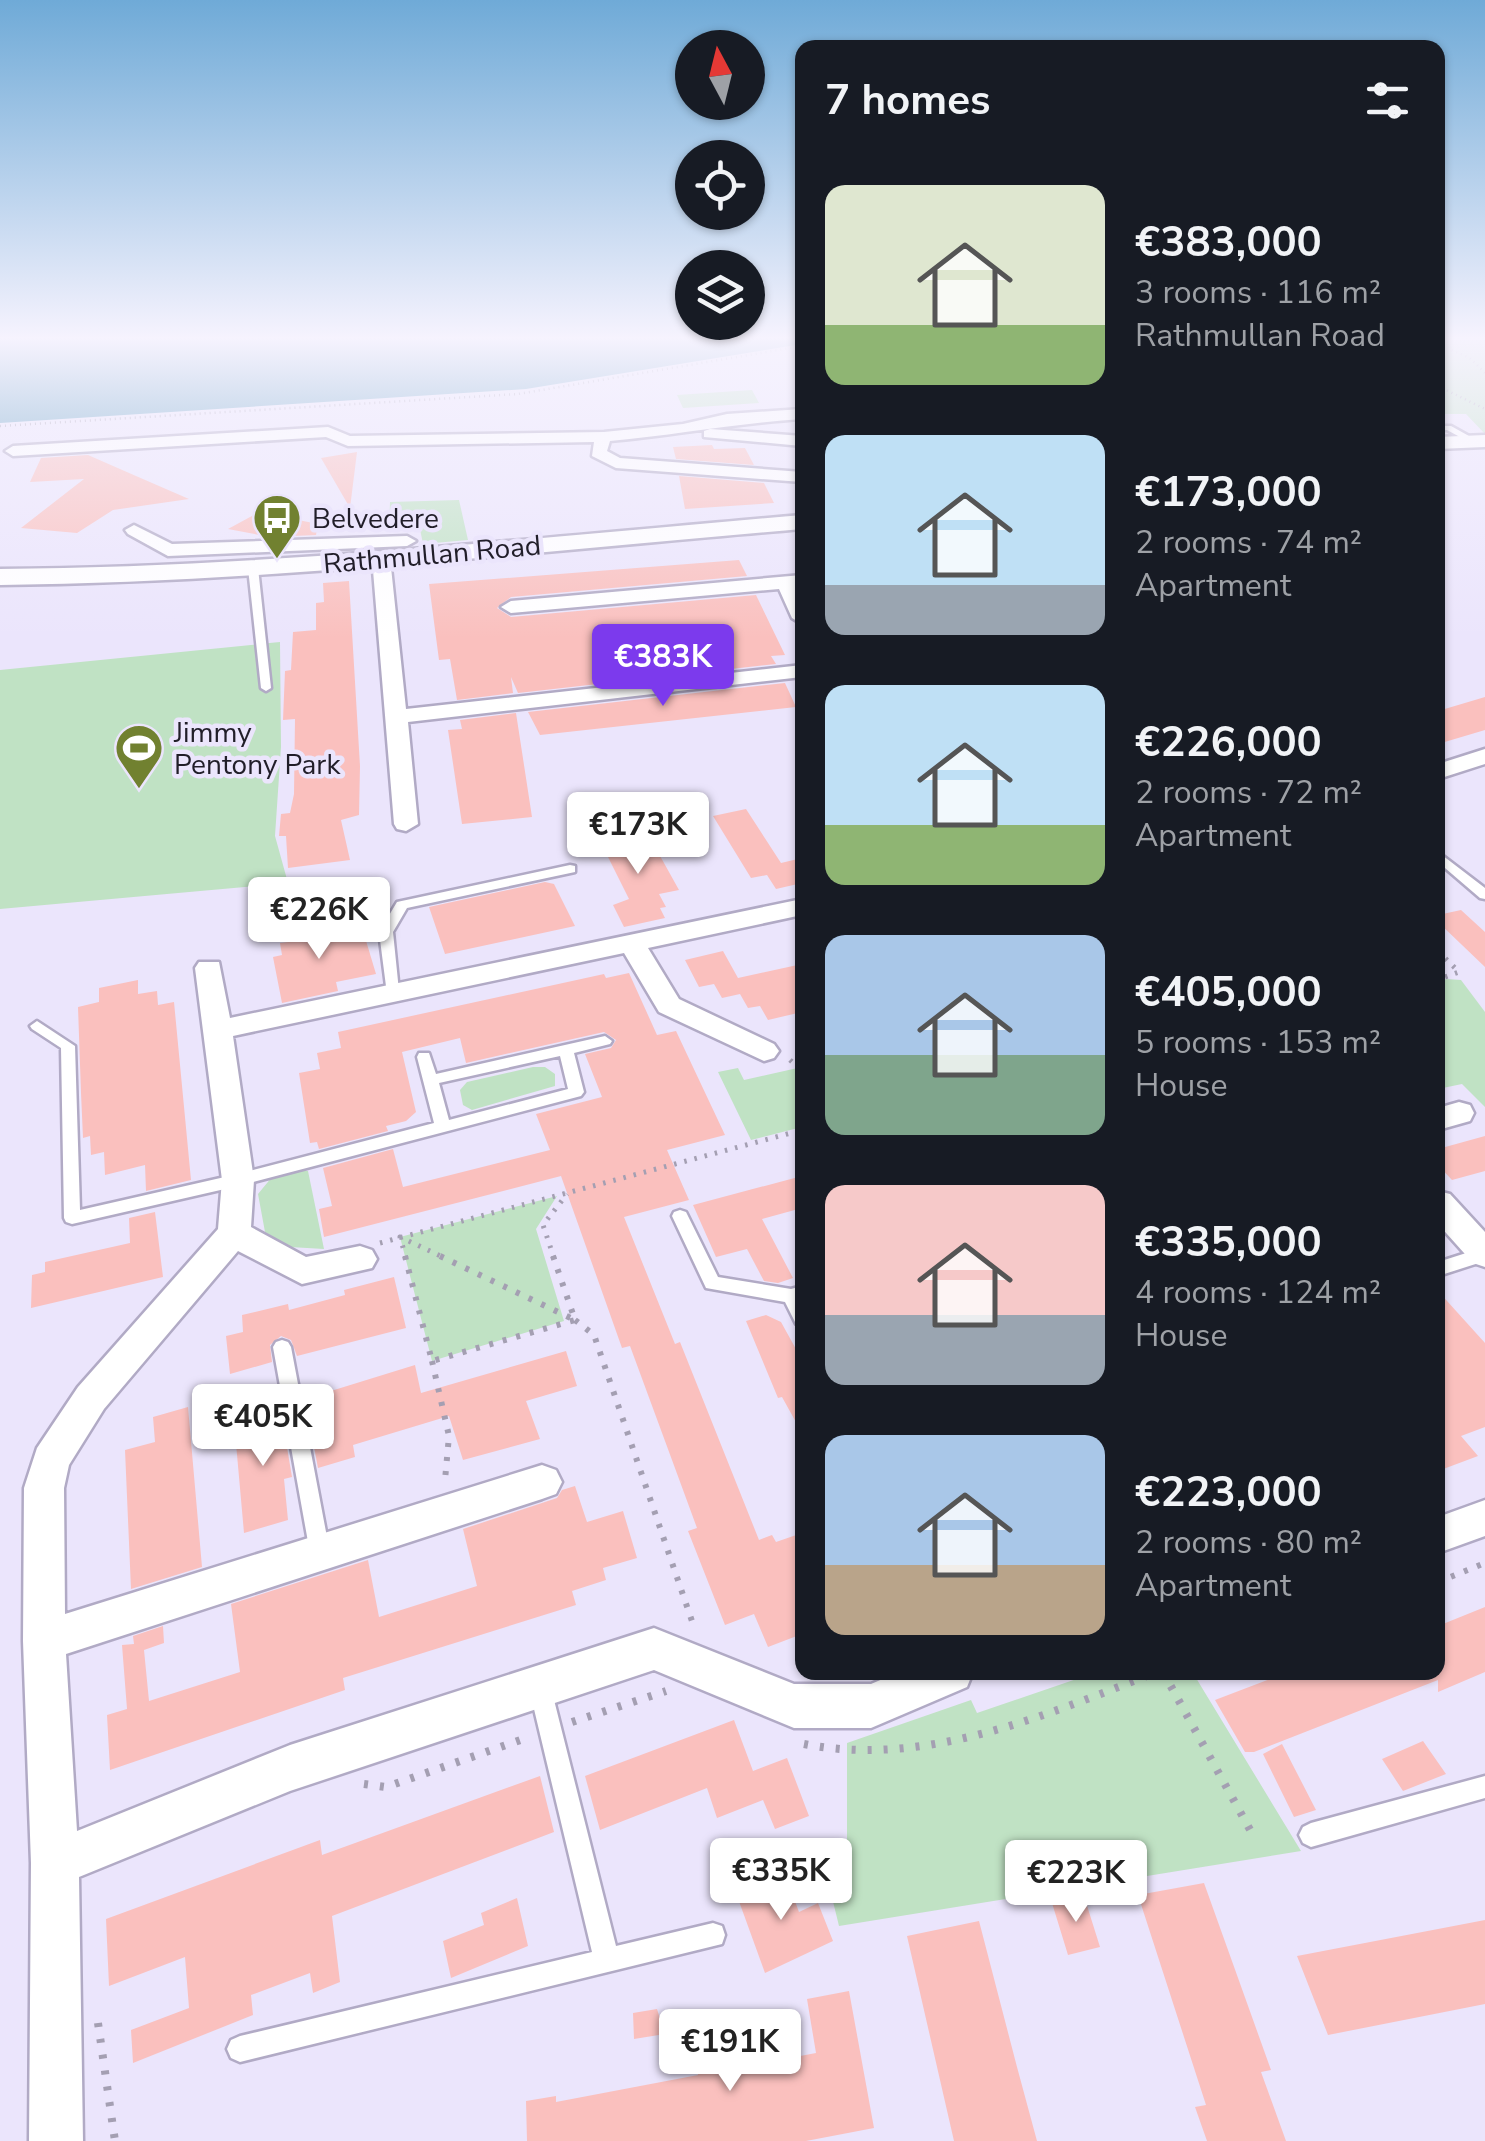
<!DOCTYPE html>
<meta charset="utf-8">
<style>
body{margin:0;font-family:"Nunito Sans",sans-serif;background:#242831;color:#f1f3f6;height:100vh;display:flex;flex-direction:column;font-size:38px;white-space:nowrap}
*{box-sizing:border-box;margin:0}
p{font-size:32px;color:#9ea1a6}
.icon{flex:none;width:55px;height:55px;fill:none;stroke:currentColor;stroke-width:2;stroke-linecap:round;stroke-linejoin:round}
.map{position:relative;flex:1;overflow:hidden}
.details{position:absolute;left:795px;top:40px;width:650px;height:1640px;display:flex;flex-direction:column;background:#171b24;border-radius:20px;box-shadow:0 2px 8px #0004}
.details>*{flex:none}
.needle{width:65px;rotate:353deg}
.buttons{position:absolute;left:675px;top:30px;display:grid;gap:20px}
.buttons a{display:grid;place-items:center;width:90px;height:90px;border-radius:50%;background:#171b24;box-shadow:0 2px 8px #0004;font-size:50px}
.price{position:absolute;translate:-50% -85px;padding:0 22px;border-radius:10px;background:#fff;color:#222;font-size:32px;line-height:65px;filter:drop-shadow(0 2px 5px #0008)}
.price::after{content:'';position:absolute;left:50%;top:60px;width:30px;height:22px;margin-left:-15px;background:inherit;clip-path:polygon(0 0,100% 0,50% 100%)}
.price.current{background:#7c3aed;color:#fff}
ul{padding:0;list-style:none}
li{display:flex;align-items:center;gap:30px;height:250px;padding:0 30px}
li span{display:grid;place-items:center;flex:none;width:280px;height:200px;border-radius:20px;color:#555}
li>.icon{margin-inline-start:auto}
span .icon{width:120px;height:120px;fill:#fffc;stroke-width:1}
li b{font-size:42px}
h2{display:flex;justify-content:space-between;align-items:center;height:120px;padding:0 30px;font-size:42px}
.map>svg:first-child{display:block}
</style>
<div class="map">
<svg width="1485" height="2141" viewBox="0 0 1485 2141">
<rect width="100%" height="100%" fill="#ebe5fc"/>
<path fill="#c0e2c4" d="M1438,338H1485V434L1466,414H1438Z
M752,390L759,403L683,408L677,395Z
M459,500L468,540L423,544L420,529L389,531L390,502Z
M280,642L281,747L275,836L288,883L0,909V670Z
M1447,979L1461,980L1485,1012V1107L1462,1084L1438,1089V981Z
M533,1067H545L555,1074V1086L472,1110L463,1105L460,1090L467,1082Z
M802,1067V1127L751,1140L718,1072L738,1068L744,1080Z
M293,1169L308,1171L324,1249L290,1247L265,1232L258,1194L272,1177Z
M557,1196L536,1229L564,1321L432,1361L400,1237Z
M1094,1673H1193L1301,1851L839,1926L826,1873L847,1868V1743L971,1700L977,1713Z"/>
<path fill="#5b9bbd" d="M0,338H802V344L526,389L0,423Z"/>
<path fill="#fac0be" d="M712,445L714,449L745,448L754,465L676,459L673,447Z
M357,452L350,508L321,458Z
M88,455L136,476L189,499L113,510L77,533L21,528L84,479L30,482L41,458Z
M679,476L764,483L774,503L685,509Z
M259,512L318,524L316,535L270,537L228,529Z
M739,560L747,576L511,597L497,608L511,617L756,595L785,655L771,656L776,664L518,693L511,677L513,693L457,700L450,659L439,660L429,584Z
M349,581L360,766L359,815L341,820L350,860L288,868L286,836H279L281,814L290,813L294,794L295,719L283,720L285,671L291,670L293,632L316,630V603L324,602L323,583Z
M785,683L796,707L540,735L528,712Z
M1485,697V730L1438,744V711Z
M516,713L532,817L462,824L448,730L462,729L460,720Z
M746,809L781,863L802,858V883L776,889L767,875L751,878L713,816Z
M625,830L631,840L649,836L679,890L659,894L666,907L660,908L665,918L624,927L613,905L629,899L597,835Z
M545,882L554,884L575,926L445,954L429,907Z
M1461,910L1485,932V967L1438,922V915Z
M322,921L326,942L364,934L376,974L336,982L338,991L282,1003L273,957L282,955L280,943L288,942L285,928Z
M723,951L738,978L802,964V1012L768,1020L760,1006L748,1008L740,994L722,998L714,984L699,987L685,960Z
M629,973L657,1035L676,1031L725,1135L667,1150L689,1200L624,1217L675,1344L680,1342L759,1540L772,1535L776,1542L802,1533V1634L768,1647L754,1614L725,1625L688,1531L697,1528L672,1460L630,1346L622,1348L561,1176L324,1237L319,1209L332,1206L323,1168L393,1149L403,1187L550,1150L536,1114L602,1097L585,1054L611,1048L616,1040L604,1032L466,1063L460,1038L402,1052L416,1112L406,1121L386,1126L388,1131L319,1149L317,1142L310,1143L299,1073L320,1069L317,1053L341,1048L338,1032L604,974L606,978Z
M138,980V994L157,991L158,1005L174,1002L191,1180L146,1191L145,1165L105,1175L104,1152L91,1155L90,1136L83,1138L81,1093L78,1007L99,1002V988Z
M1485,1136V1171L1452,1180L1438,1165V1149Z
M802,1176V1208L762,1219L793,1278L778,1283L764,1281L747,1249L716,1257L693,1205Z
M155,1212L163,1277L31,1308L32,1275L45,1272V1262L130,1243L129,1218Z
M394,1277L406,1328L297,1356L291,1340L281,1336L270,1345L272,1362L230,1374L226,1336L243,1332L242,1315L288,1304L289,1310L345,1295L344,1290Z
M1438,1291L1485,1343V1427L1461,1436L1478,1456L1438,1471Z
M766,1315L781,1322L802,1360V1433L782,1397L778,1398L746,1321Z
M566,1351L577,1386L526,1401L540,1439L463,1460L449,1416L353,1445L355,1457L318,1468L305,1399L415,1365L421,1393Z
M280,1406L292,1477L284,1479L288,1520L244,1533L234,1421Z
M188,1407L202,1567L131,1589L125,1450L155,1442L153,1417Z
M575,1486L587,1522L623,1511L637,1558L603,1568L606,1580L572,1591L576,1605L343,1678L345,1690L110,1770L107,1715L127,1709L122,1645L134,1644L133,1636L163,1626L164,1643L144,1650L149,1701L240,1672L231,1604L368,1560L379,1617L477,1586L463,1529L557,1498L562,1490Z
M1485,1607V1672L1438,1692V1680L1254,1752H1245L1215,1700L1288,1672H1438V1626Z
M734,1720L753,1771L787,1758L809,1816L775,1829L763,1800L717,1818L707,1788L600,1830L585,1776Z
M1423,1741L1446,1774L1403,1791L1382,1759Z
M1282,1744L1316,1810L1294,1817L1263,1754Z
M540,1776L554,1832L332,1916L340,1982L313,1993L310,1973L251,1995L253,2015L133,2063L131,2030L189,2008L185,1957L109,1986L106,1919L320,1840L322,1855Z
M784,1872L799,1912L818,1903L833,1941L765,1973L736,1893Z
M1204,1883L1271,2070L1261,2072L1286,2141H1207L1195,2107L1206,2105L1138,1895Z
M1084,1896L1100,1947L1068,1955L1052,1903Z
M517,1898L528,1946L451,1978L443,1941L484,1925L481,1913Z
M1485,1920V2004L1328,2035L1297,1956Z
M979,1921L1017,2067L1037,2141H954L907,1936Z
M849,1991L874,2128L806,2141H527L526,2101L556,2096V2102L698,2075L692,2021L724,2015L731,2069L816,2053L807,1999Z
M657,2009L665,2034L634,2039L633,2013Z"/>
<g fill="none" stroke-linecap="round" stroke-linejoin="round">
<g stroke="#b1aac5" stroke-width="5">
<path id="service" d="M1438,426H1451L1478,441L1471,443L1447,430H1438Z
M253,565L258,568L271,688L266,691L261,688L248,568Z
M1438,852L1485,888V899L1480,898L1438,862Z
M570,865L575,866V872L407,908L393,932L399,991L397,994H387L379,932L397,902Z
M37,1021L75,1046L80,1210L238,1174L434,1123L417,1057L419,1053H429L436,1074L605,1036L612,1041L610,1044L574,1053L584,1092L581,1096L238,1186L72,1224L66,1222L64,1218L61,1048L32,1029L30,1026ZM560,1056L568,1089L449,1120L439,1083Z
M680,1210L686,1212L718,1277L791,1289L802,1286V1326L796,1324L785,1302L706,1288L672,1216L674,1212Z
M1485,1247V1261L1438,1276V1262Z
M282,1340L288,1342L291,1347L330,1553L327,1560L320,1562L313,1560L310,1553L273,1347L276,1342Z
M540,1677L548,1680L551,1688L616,1946L713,1923L722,1926L725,1935L722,1944L240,2062L231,2058L227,2049L231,2040L240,2036L592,1952L529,1688L532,1680Z
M1485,1776V1798L1311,1847L1303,1843L1299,1835L1303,1827L1311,1823Z"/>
</g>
<g stroke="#b1aac5" stroke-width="5">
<path id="minor" d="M802,409V419C737,423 675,435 610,441L607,451L620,458L802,472V482L616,468L592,456L594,442L348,446L326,437L13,456L5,451L13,446L328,427L350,436L604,432L683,424L727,414Z
M710,429L802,436V446L704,437V431Z
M134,525L172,544L407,536L416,541L407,546L168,556L128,534L125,530Z
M381,552L390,558L406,709L802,665V677L408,722L418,824L406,831L397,829L394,824L372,558Z
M802,575V587H798L802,597V624L792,618L779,589L511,613L501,607L511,601Z
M1485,749V764L1438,779V764Z
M802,899V915L648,948L679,999L774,1044L779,1051L774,1058L764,1061L659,1012L624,953L233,1036L254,1180L251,1227L306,1257L360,1246L372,1250L377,1259L372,1268L302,1284L238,1251L104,1409L69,1465L64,1488L65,1614L542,1465L556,1470L562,1482L556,1494L542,1499L66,1654L77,1831L290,1745L654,1628L794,1684H871L899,1672H973L967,1687L871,1728H794L654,1670L290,1791L79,1877L83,2141H29L31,1863L23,1641L24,1488L37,1448L78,1387L218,1229L222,1180L195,968L199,962H219L230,1018Z
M1459,1102L1470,1105L1474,1113L1470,1121L1438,1130V1108Z
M1438,1191L1450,1194L1485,1232V1267L1473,1263L1438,1224Z
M1485,1500V1536L1438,1553V1517Z"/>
</g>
<g stroke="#b1aac5" stroke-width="5">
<path id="tertiary" d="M1485,435V447L1438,449V437Z
M802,515V529C535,552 268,582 0,585V569C268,567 535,538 802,515Z"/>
</g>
<path stroke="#a49fb2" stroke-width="2.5" stroke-dasharray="1 4" stroke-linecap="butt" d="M1438,344L1470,358L1485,373
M1438,386L1485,409
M0,426L518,394L802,346"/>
<path stroke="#a49fb2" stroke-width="5" stroke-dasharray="2.5 8" stroke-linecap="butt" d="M1438,951L1459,972L1442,978L1438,990
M790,1060L802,1071
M380,1243L802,1130
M406,1258L400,1237L445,1258
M554,1258L543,1225L567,1194"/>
<path stroke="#a49fb2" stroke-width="6" stroke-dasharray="4 10" stroke-linecap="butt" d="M405,1256L432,1361L575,1320
M440,1256L575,1320
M553,1256L575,1320
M575,1320L594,1335L694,1627
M432,1361L449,1436L445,1480
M1438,1582L1485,1563"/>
<path stroke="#a49fb2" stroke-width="8" stroke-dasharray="4 12" stroke-linecap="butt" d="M1163,1672L1254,1837
M572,1722L666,1691
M804,1744C926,1768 1045,1715 1157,1672
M364,1784L386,1787L529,1737
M98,2023L115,2141"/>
<use href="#service" fill="#fff" fill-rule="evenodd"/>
<use href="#minor" fill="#fff" fill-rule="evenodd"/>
<use href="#tertiary" fill="#fff" fill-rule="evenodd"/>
</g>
<linearGradient id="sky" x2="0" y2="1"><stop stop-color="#6faad7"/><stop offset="0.53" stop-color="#f6f3fe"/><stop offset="1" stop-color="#f6f3fe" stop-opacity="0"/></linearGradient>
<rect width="1485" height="638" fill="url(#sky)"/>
<defs>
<g id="bus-pin" transform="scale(2.5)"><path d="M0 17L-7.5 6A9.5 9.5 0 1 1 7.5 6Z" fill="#718130" stroke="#ebe5fc"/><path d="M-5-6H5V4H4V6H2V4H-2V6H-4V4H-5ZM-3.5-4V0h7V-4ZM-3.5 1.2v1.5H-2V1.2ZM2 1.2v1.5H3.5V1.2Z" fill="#fff"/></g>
<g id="stadium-pin" transform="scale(2.5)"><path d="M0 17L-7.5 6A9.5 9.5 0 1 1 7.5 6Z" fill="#718130" stroke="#ebe5fc"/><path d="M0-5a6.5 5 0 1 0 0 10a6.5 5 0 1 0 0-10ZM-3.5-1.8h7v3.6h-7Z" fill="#fff"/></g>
</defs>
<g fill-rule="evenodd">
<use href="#bus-pin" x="277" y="518"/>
<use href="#stadium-pin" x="139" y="748"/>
</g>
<g text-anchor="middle" stroke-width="9" stroke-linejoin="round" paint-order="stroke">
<g font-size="28" fill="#211e29" stroke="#ebe5fc" text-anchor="start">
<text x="312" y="528">Belvedere</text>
<text x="174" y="742">Jimmy<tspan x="174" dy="32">Pentony Park</tspan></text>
</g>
<g font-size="28" fill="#211e29" stroke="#ebe5fc">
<text transform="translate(432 554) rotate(-5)" y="10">Rathmullan Road</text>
</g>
</g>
</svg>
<div class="buttons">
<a><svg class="needle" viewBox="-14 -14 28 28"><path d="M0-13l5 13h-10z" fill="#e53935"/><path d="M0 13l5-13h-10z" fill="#9ea1a6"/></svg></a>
<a><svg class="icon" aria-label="locate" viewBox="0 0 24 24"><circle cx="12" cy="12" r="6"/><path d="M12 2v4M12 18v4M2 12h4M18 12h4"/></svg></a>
<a><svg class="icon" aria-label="layers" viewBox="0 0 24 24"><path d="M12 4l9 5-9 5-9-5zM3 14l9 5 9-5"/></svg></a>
</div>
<b class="price current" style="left:663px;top:709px">€383K</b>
<b class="price" style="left:638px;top:877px">€173K</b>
<b class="price" style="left:319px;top:962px">€226K</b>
<b class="price" style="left:263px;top:1469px">€405K</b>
<b class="price" style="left:781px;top:1923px">€335K</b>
<b class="price" style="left:1076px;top:1925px">€223K</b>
<b class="price" style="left:730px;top:2094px">€191K</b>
<section class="details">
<h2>7 homes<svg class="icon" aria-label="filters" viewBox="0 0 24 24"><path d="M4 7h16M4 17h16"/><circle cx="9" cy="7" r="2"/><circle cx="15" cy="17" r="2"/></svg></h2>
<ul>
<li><span style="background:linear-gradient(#dfe7d0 70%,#8fb573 0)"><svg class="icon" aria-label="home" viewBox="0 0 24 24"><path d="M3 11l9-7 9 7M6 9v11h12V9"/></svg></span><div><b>€383,000</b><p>3 rooms · 116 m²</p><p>Rathmullan Road</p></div></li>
<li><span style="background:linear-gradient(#bfe0f5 75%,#9aa5b1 0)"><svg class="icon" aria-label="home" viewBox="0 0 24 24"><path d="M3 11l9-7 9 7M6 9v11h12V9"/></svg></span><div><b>€173,000</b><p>2 rooms · 74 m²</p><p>Apartment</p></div></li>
<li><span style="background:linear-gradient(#bfe0f5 70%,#8fb573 0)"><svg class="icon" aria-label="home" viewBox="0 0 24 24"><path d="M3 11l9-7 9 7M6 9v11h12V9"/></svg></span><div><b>€226,000</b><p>2 rooms · 72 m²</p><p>Apartment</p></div></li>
<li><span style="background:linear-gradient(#a9c7e8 60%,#7fa58c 0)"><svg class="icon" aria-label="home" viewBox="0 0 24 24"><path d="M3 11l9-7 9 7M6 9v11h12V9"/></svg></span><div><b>€405,000</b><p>5 rooms · 153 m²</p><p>House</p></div></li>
<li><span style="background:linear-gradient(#f6c9c9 65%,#9aa5b1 0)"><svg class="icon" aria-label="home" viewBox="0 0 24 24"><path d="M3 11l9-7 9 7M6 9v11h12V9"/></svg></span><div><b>€335,000</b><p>4 rooms · 124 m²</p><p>House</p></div></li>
<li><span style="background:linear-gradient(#a9c7e8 65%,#b9a48a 0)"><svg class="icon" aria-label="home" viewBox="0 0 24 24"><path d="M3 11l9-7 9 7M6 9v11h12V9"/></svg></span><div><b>€223,000</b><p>2 rooms · 80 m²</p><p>Apartment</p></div></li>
</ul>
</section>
</div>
